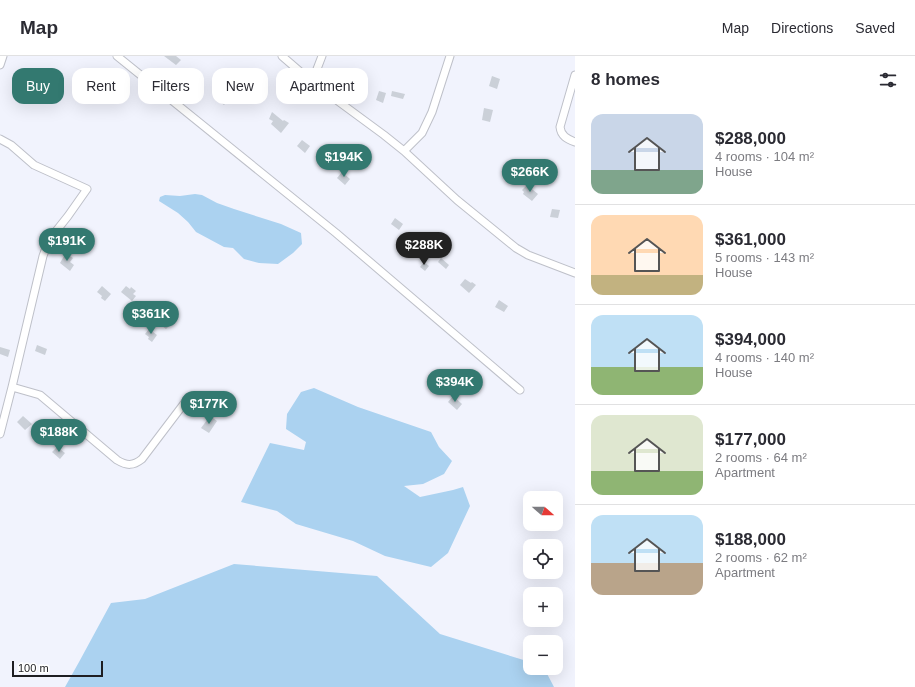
<!DOCTYPE html>
<meta charset="utf-8">
<style>
body{margin:0;font-family:Helvetica,sans-serif;background:#f2f2f3;color:#2b2b33;height:100vh;display:flex;flex-direction:column;font-size:15px;white-space:nowrap}
*{box-sizing:border-box;margin:0}
p{font-size:13px;color:#7c7c81}
.icon{flex:none;width:22px;height:22px;fill:none;stroke:currentColor;stroke-width:2;stroke-linecap:round;stroke-linejoin:round}
.map{position:relative;flex:1;overflow:hidden}
.sheet{display:flex;flex-direction:column;background:#fff;width:340px}
.sheet>*{flex:none}
.guide{position:absolute;left:12px;top:12px;width:380px;height:36px;display:flex;gap:8px}
.needle{width:26px;rotate:110deg}
.tools{position:absolute;left:523px;top:435px;display:grid;gap:8px}
.tools a{display:grid;place-items:center;width:40px;height:40px;border-radius:8px;background:#fff;box-shadow:0 4px 16px #0002;font-size:20px}
.scale{position:absolute;left:12px;bottom:10px;width:91px;box-sizing:border-box;padding-left:4px;border:2px solid #1e1e22;border-top:0;font-size:11px;line-height:14px;white-space:nowrap;color:#1e1e22;-webkit-text-stroke:3px #fff;paint-order:stroke}
.price{position:absolute;translate:-50% -34px;padding:0 9px;border-radius:14px;background:#337970;color:#fff;font-size:13px;line-height:26px;filter:drop-shadow(0 1px 2px #0008)}
.price::after{content:'';position:absolute;left:50%;top:24px;width:12px;height:9px;margin-left:-6px;background:inherit;clip-path:polygon(0 0,100% 0,50% 100%)}
.price.selected{background:#222;color:#fff}
ul{padding:0;list-style:none}
li{display:flex;align-items:center;gap:12px;height:100px;padding:0 16px}
li+li{border-top:1px solid #e1e1e2}
li span{display:grid;place-items:center;flex:none;width:112px;height:80px;border-radius:12px;color:#555}
li>.icon{margin-inline-start:auto}
span .icon{width:48px;height:48px;fill:#fffc;stroke-width:1}
li b{font-size:17px}
h2{display:flex;justify-content:space-between;align-items:center;height:48px;padding:0 16px;font-size:17px}
.tag{padding:0 14px;border-radius:12px;background:#fff;box-shadow:0 4px 16px #0002;font-size:14px;line-height:36px}
.tag.selected{background:#337970;color:#fff}
header{display:flex;align-items:center;gap:24px;box-sizing:border-box;height:56px;padding:0 20px;background:#fff;border-bottom:1px solid #e1e1e2}
header strong{font-size:19px}
nav{display:flex;gap:22px;margin-inline-start:auto;font-size:14px}
main{display:flex;flex:1;min-height:0}
.map>svg:first-child{display:block}
</style>
<header>
<strong>Map</strong>
<nav><a>Map</a><a>Directions</a><a>Saved</a></nav>
</header>
<main>
<div class="map">
<svg width="575" height="631" viewBox="0 0 575 631">
<rect width="100%" height="100%" fill="#f1f3fd"/>
<path fill="#abd2f0" d="M195,138L202,139L217,147L234,153L281,168L301,177L302,188L293,197L278,208L259,207L244,203L233,192L224,191L196,176L188,166L178,157L159,145L160,141L165,139L180,140Z
M314,332L358,351L431,376L439,391L452,405L444,418L423,428L404,430L420,441L453,434L463,431L470,450L448,497L431,511L385,500L353,485L296,468L277,455L241,446L270,387L304,394L306,386L286,373L287,358L301,336Z
M234,508L377,520L440,578L530,606V612H544L554,631H65L79,606L111,547L145,543Z"/>
<path fill="#cbd0d8" d="M164,0H176L181,4L176,9Z
M492,20L500,23L497,33L489,30Z
M233,24L241,31L236,37L228,31Z
M220,25L230,33L224,41L228,44L224,49L215,42L223,33L217,29Z
M101,31L109,38L104,44L96,37Z
M379,35L386,37L383,47L376,44Z
M392,35L405,38L403,43L391,40Z
M484,52L493,54L490,66L482,64Z
M272,56L283,65L284,64L289,67L281,77L271,68L273,65L269,63Z
M302,84L310,90L305,97L297,90Z
M342,116L350,123L345,129L337,122Z
M527,129L538,138L532,145L523,138L524,136L522,134Z
M552,153L560,154L558,162L550,161Z
M395,162L403,168L399,174L391,168Z
M67,198L73,202L70,206L74,209L70,215L60,207L64,200L65,201Z
M441,202L449,209L446,213L438,206Z
M424,206L429,210L425,215L420,211Z
M465,223L471,227L472,226L476,229L469,237L460,229Z
M102,230L111,238L105,245L101,242L102,240L97,236Z
M126,230L130,233L131,231L136,235L133,238L136,240L132,245L121,236Z
M499,244L508,250L504,256L495,251Z
M131,256L140,264L134,271L130,267L131,266L127,262Z
M164,260L168,263L167,265L171,268L166,273L158,267Z
M149,273L157,279L152,286L148,283L149,281L145,278Z
M37,289L47,293L45,299L35,295Z
M0,291L10,294L8,301L0,298Z
M448,320L457,327L453,333L444,326Z
M453,340L462,348L457,354L448,346Z
M23,360L32,368L25,374L17,366Z
M210,360L217,365L209,377L201,372Z
M57,391L65,397L60,403L52,396Z"/>
<g fill="none" stroke-linecap="round" stroke-linejoin="round">
<g stroke="#bec0c9" stroke-width="9">
<path id="street" d="M117,0L336,177L520,334
M282,0L312,26L384,79L404,95L457,144L516,192L528,199L575,217
M0,9L3,0
M575,19L560,71C561,80 567,83 575,86
M312,26L322,0
M0,83L11,89L34,109L87,133L68,160L49,184L43,200L12,331L0,378
M404,95L422,77L432,56L450,0
M12,331L40,339L117,404C127,410 133,410 142,403L189,341"/>
</g>
<use href="#street" stroke="#fff" stroke-width="7"/>
</g>
</svg>
<div class="tools">
<a><svg class="needle" viewBox="-14 -14 28 28"><path d="M0-13l5 13h-10z" fill="#e53935"/><path d="M0 13l5-13h-10z" fill="#7c7c81"/></svg></a>
<a><svg class="icon" aria-label="locate" viewBox="0 0 24 24"><circle cx="12" cy="12" r="6"/><path d="M12 2v4M12 18v4M2 12h4M18 12h4"/></svg></a>
<a>+</a>
<a>−</a>
</div>
<div class="scale">100 m</div>
<b class="price" style="left:344px;top:122px">$194K</b>
<b class="price" style="left:530px;top:137px">$266K</b>
<b class="price" style="left:67px;top:206px">$191K</b>
<b class="price selected" style="left:424px;top:210px">$288K</b>
<b class="price" style="left:151px;top:279px">$361K</b>
<b class="price" style="left:455px;top:347px">$394K</b>
<b class="price" style="left:209px;top:369px">$177K</b>
<b class="price" style="left:59px;top:397px">$188K</b>
<div class="guide">
<a class="tag selected">Buy</a>
<a class="tag">Rent</a>
<a class="tag">Filters</a>
<a class="tag">New</a>
<a class="tag">Apartment</a>
</div>
</div>
<section class="sheet">
<h2>8 homes<svg class="icon" aria-label="filters" viewBox="0 0 24 24"><path d="M4 7h16M4 17h16"/><circle cx="9" cy="7" r="2"/><circle cx="15" cy="17" r="2"/></svg></h2>
<ul>
<li><span style="background:linear-gradient(#c9d6e8 70%,#7fa58c 0)"><svg class="icon" aria-label="home" viewBox="0 0 24 24"><path d="M3 11l9-7 9 7M6 9v11h12V9"/></svg></span><div><b>$288,000</b><p>4 rooms · 104 m²</p><p>House</p></div></li>
<li><span style="background:linear-gradient(#ffd9b3 75%,#c2b280 0)"><svg class="icon" aria-label="home" viewBox="0 0 24 24"><path d="M3 11l9-7 9 7M6 9v11h12V9"/></svg></span><div><b>$361,000</b><p>5 rooms · 143 m²</p><p>House</p></div></li>
<li><span style="background:linear-gradient(#bfe0f5 65%,#8fb573 0)"><svg class="icon" aria-label="home" viewBox="0 0 24 24"><path d="M3 11l9-7 9 7M6 9v11h12V9"/></svg></span><div><b>$394,000</b><p>4 rooms · 140 m²</p><p>House</p></div></li>
<li><span style="background:linear-gradient(#dfe7d0 70%,#8fb573 0)"><svg class="icon" aria-label="home" viewBox="0 0 24 24"><path d="M3 11l9-7 9 7M6 9v11h12V9"/></svg></span><div><b>$177,000</b><p>2 rooms · 64 m²</p><p>Apartment</p></div></li>
<li><span style="background:linear-gradient(#bfe0f5 60%,#b9a48a 0)"><svg class="icon" aria-label="home" viewBox="0 0 24 24"><path d="M3 11l9-7 9 7M6 9v11h12V9"/></svg></span><div><b>$188,000</b><p>2 rooms · 62 m²</p><p>Apartment</p></div></li>
</ul>
</section>
</main>
